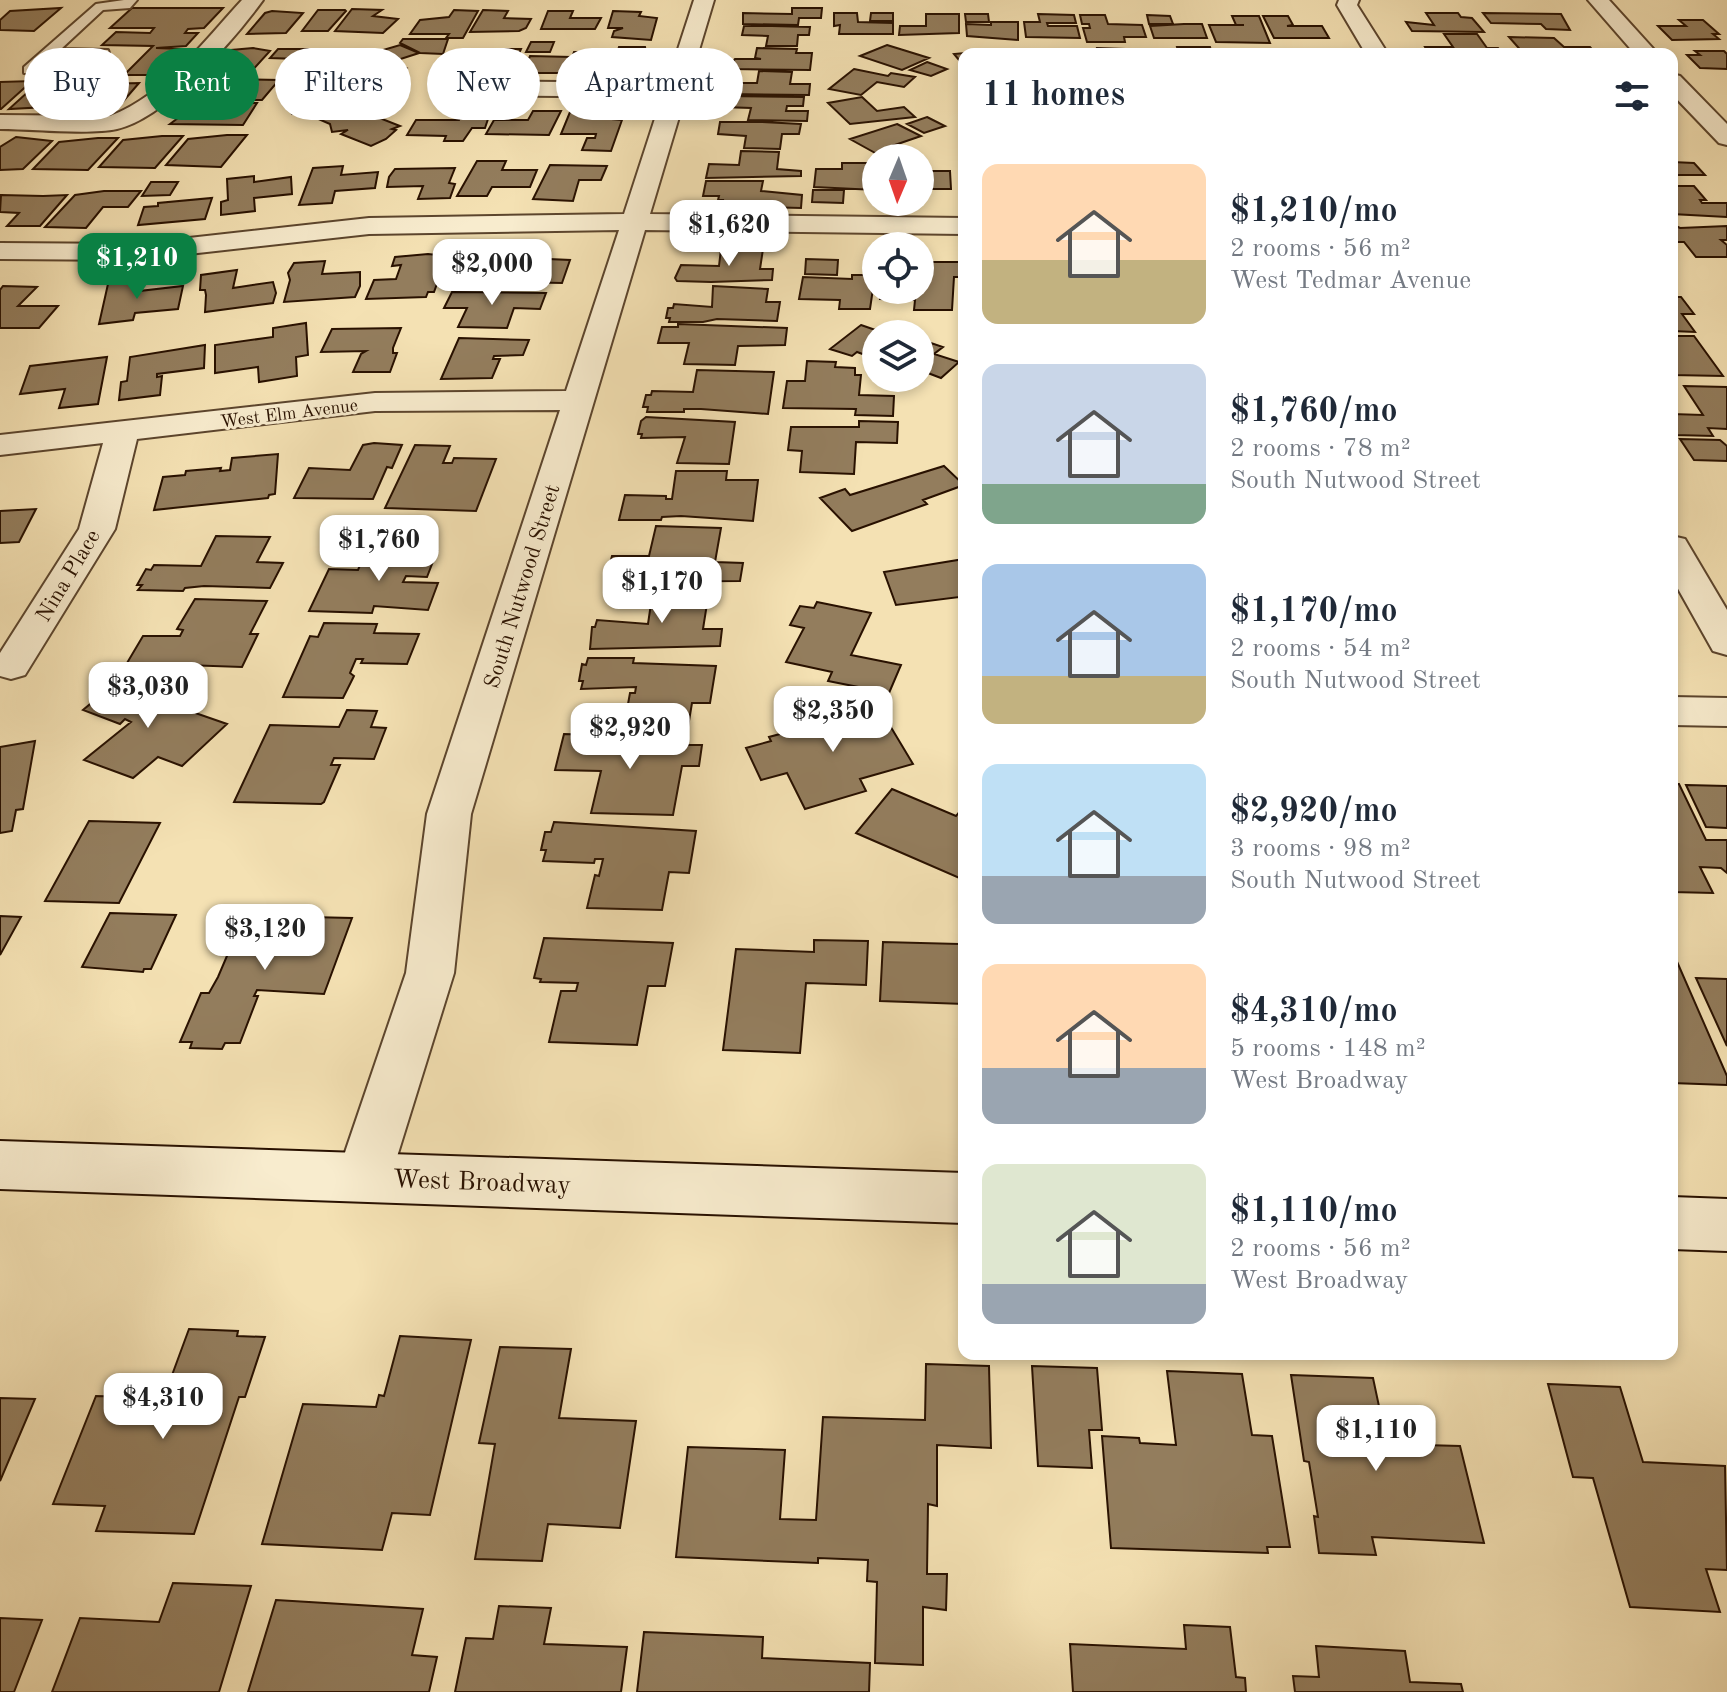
<!DOCTYPE html>
<meta charset="utf-8">
<style>
body{margin:0;font-family:"Old Standard TT",serif;background:#f2f2f3;color:#1f2937;height:100vh;display:flex;flex-direction:column;font-size:30px;white-space:nowrap}
*{box-sizing:border-box;margin:0}
p{font-size:26px;color:#747a83}
.icon{flex:none;width:44px;height:44px;fill:none;stroke:currentColor;stroke-width:2;stroke-linecap:round;stroke-linejoin:round}
.map{position:relative;flex:1;overflow:hidden}
.sheet{position:absolute;left:958px;top:48px;width:720px;height:1312px;display:flex;flex-direction:column;background:#fff;border-radius:16px;box-shadow:0 4px 12px #0003}
.sheet>*{flex:none}
.guide{position:absolute;left:24px;top:48px;width:760px;height:72px;display:flex;gap:16px}
.needle{width:52px;rotate:182deg}
.controls{position:absolute;left:862px;top:144px;display:grid;gap:16px}
.controls a{display:grid;place-items:center;width:72px;height:72px;border-radius:50%;background:#fff;box-shadow:0 4px 12px #0003;font-size:40px}
.price{position:absolute;translate:-50% -68px;padding:0 18px;border-radius:16px;background:#fff;color:#222;font-size:26px;line-height:52px;filter:drop-shadow(0 2px 4px #0008)}
.price::after{content:'';position:absolute;left:50%;top:48px;width:24px;height:18px;margin-left:-12px;background:inherit;clip-path:polygon(0 0,100% 0,50% 100%)}
.price.on{background:#0b8043;color:#fff}
ul{padding:0;list-style:none}
li{display:flex;align-items:center;gap:24px;height:200px;padding:0 24px}
li span{display:grid;place-items:center;flex:none;width:224px;height:160px;border-radius:16px;color:#555}
li>.icon{margin-inline-start:auto}
span .icon{width:96px;height:96px;fill:#fffc;stroke-width:1}
li b{font-size:34px}
h2{display:flex;justify-content:space-between;align-items:center;height:96px;padding:0 24px;font-size:34px}
.chip{padding:0 28px;border-radius:36px;background:#fff;box-shadow:0 4px 12px #0003;font-size:28px;line-height:72px}
.chip.on{background:#0b8043;color:#fff}
.map>svg:first-child{display:block}
</style>
<div class="map">
<svg width="1727" height="1692" viewBox="0 0 1727 1692">
<rect width="100%" height="100%" fill="#f4e1b3"/>
<filter id="stains"><feTurbulence type="fractalNoise" baseFrequency=".0025" numOctaves="4"/><feColorMatrix values="0 0 0 0 .2 0 0 0 0 .09 0 0 0 0 .02 0 0 0 .5 -.17"/></filter>
<radialGradient id="worn" r=".72"><stop offset=".6" stop-color="#630" stop-opacity="0"/><stop offset="1" stop-color="#630" stop-opacity=".3"/></radialGradient>
<path fill="#937d5d" stroke="#291100" stroke-width="2" d="M61,8L34,31L0,30V20L10,11Z
M132,8H223L204,28L188,29L185,33H198L186,46L156,48L183,49L157,75H124L153,46L102,45L116,32L150,33L154,28H110Z
M792,8H822L821,18H799L798,25L743,24V13L792,14Z
M352,9L382,10L373,16L398,19L383,33L335,31Z
M318,10H345L346,11L328,31H302Z
M454,10L478,11L463,38H446L449,34H410L420,20L449,17Z
M483,10L508,11L504,18L531,19L526,28L519,31L470,32Z
M272,11L303,13L286,33L247,34L265,13Z
M548,11H573L570,18H601L595,29H541Z
M613,11L641,12L639,16L657,18L651,40L612,37L614,31L623,28H608Z
M834,13H857L858,22L893,23V34H839L840,25L834,26Z
M871,13H893V21H870Z
M1426,13H1458L1461,17L1472,18L1484,32L1412,31L1406,22L1434,25Z
M1483,13L1561,14L1570,30L1546,29L1541,24L1491,23Z
M926,14H959V33L899,35L900,26H926Z
M965,14H988L989,22H966Z
M1038,14L1074,15L1076,23H1047L1048,26H1077L1080,38L1026,37L1024,22H1040Z
M1080,15H1105L1108,24L1142,25L1146,37H1124L1125,42H1087L1083,28H1090L1089,24H1082Z
M1147,15L1170,16L1173,24H1149Z
M1232,16H1259L1270,43L1216,42L1209,25H1244H1236Z
M1263,16H1288L1293,25L1287,26H1322L1329,38H1274Z
M1679,20H1703L1719,34H1713L1719,39L1672,40L1658,26H1686Z
M991,22H1018V40L967,36L966,24L991,25Z
M1184,24H1202L1207,38H1154L1150,26Z
M744,26H772L810,27L809,35H798L797,46H766L768,36L742,35Z
M1444,34H1477L1487,48H1498L1503,54H1429L1425,47H1453Z
M1509,37L1554,38L1564,47H1590L1596,54H1524Z
M403,39H448L443,54L420,53L400,43Z
M531,42H554L550,52H526Z
M400,45L419,53L391,62L406,68L392,74L384,76L346,61Z
M887,45L900,49L929,58L902,70L860,56Z
M619,47H645L646,52L641,58H624L621,67L628,66L626,72H584L593,50H618Z
M1177,47H1210L1212,54H1179Z
M253,48L270,51L249,74L210,73L231,50Z
M757,48L797,49L796,53H812L810,70L732,69L733,65H730L735,59H761L755,58Z
M1097,48L1125,49L1127,54H1098Z
M278,49H307L299,59L270,58Z
M465,49H521L512,69H485L489,61L455,60Z
M1007,49L1011,54H964V66L954,54Z
M1695,51H1724L1727,54V69L1700,68L1687,55H1700Z
M574,52H586L576,73H523L530,56L572,57Z
M927,62L947,69L931,76L910,70Z
M854,69L888,76L891,73L915,77L904,87L877,82L861,95L829,89Z
M759,71L792,72L790,84H810L809,95L728,94L731,83H757Z
M338,77H375L361,98H319L323,92L319,91L327,81H335Z
M211,79H222L279,80L262,100H202L210,91H204Z
M32,81L1,109H0V82Z
M40,81L61,82H90L66,106L9,109Z
M139,83L121,104L110,109L76,106L98,84Z
M724,96L804,97L803,106H787L786,111H808L807,121L748,120L751,108L722,107Z
M862,97L877,111L904,107L915,117L850,124L828,103Z
M314,101L319,110L292,114L287,105Z
M198,103H257L243,125L170,124Z
M338,108L352,114L362,111L400,126L392,129L396,130L386,139L371,146L341,134L348,130L332,132L330,124L314,117Z
M533,111H561L549,135L486,134L494,120H528Z
M463,112L490,113L485,128H472L463,141H444L446,136L407,135L416,120H459Z
M570,112H602L599,118L622,120L611,151L582,150L587,138H595L596,134H561Z
M927,117L945,126L924,133L907,124Z
M720,122H762L801,124L799,134H782L780,149L744,148L746,136L718,134Z
M897,124L921,136L889,147L893,149L877,154L850,139Z
M227,135H247L221,167L166,165L188,139Z
M162,136H183L155,168L99,167L123,140Z
M16,137L52,141L23,169L0,170V147Z
M98,138H118L88,170L33,169L59,142Z
M741,151L779,152L777,169L801,171V176L706,178L709,164L739,165Z
M477,161H506L502,170H537L530,187H492L487,196H457Z
M1672,162L1694,163L1705,175H1672Z
M842,163H876V190L814,187L816,169H842Z
M550,165L607,166L601,180H579L573,201L533,199Z
M343,166L341,175L378,172L375,188L335,191L332,203L299,205L313,168Z
M455,168L449,183L455,184L450,198L418,199L423,186L387,187L389,177L395,169Z
M920,171H950L951,189H920Z
M254,176V182L291,177L292,194L254,198L255,211L221,215V202L228,200L227,179Z
M706,181H763L761,191L802,195L801,208L722,206L723,200H718L719,196H703Z
M151,182H178L170,195L142,196Z
M1672,186H1694L1706,200H1700L1702,203H1727V217L1672,214Z
M813,190H844L843,203L812,202Z
M104,191H141L128,207H103L86,228L45,227L75,195Z
M1,195L43,196L67,195L40,226H7L19,213L0,212Z
M212,198L205,219L138,225L144,207L158,206V203Z
M1672,224L1680,228L1727,226V240H1721L1727,245V257H1696L1684,242H1672Z
M490,249H530L526,258L570,260L562,283L512,282L510,287H483L485,281H473Z
M721,249H763L760,269H773L772,280L711,282L677,281L675,278L681,265L719,266Z
M428,254L447,256L434,292H428L426,297L366,299L374,280L396,279L401,265L392,266L395,257Z
M806,259L838,260L837,275L805,274Z
M325,261L322,274L360,272V286L355,297L284,302L290,280L288,273L294,263Z
M931,262H963L964,277H954L952,310H914L915,300L880,299L881,290H920V279H930Z
M237,270L233,288L273,282L276,293L273,303L205,312L206,295L205,290H200L201,275Z
M852,275H875L870,309H839L840,300L799,299L803,277L852,279Z
M141,281L139,291L183,286L178,309L135,313L133,320L99,324L108,284Z
M3,286L37,287L18,306H58L39,328H0V290Z
M713,286L768,289L766,302H780L777,321L717,319L703,322H669L670,318H666L668,308H673L674,304L712,307Z
M452,292L546,293L540,309L514,308L507,328L458,327L467,308H444Z
M1672,297H1681L1694,314H1682L1695,332L1672,331Z
M306,323L308,355L296,357L297,376L259,382L258,367L215,373V345L273,337V328Z
M678,324L787,328L785,345L738,346L735,365L684,364L689,343H658L662,327H678Z
M861,325L887,334H876V359L857,352L852,356L830,349Z
M401,328L393,348V353H397L390,372H353L361,354L366,351L321,352L332,329Z
M1672,336H1694L1723,376L1672,375Z
M459,338L529,340L523,355L494,356L493,359H500L492,378L441,379Z
M922,340L943,347L934,354L959,362L941,378L920,370Z
M205,345L204,368L157,374V377L162,376L160,395L119,400L121,382L127,381L130,357Z
M107,357L98,404L59,408L65,389L20,394L30,366Z
M807,361L836,362L835,367L855,368V375H861L859,395L894,396L893,416L855,415L856,409L783,408L787,381H805Z
M697,370L774,372L768,414L701,409H684V412H647L648,407H643L646,395H651L652,391L693,392Z
M1684,386L1727,387V429L1708,428L1713,436L1675,435L1672,414L1703,415Z
M646,417L735,422L729,464L677,463L685,437L641,438L642,434H638L641,421Z
M859,421L898,422L897,443L856,442L854,474L800,472L802,451L788,450L791,427H859Z
M1680,439L1720,440L1727,446V461L1694,460Z
M374,443L402,445L392,468L387,467L373,499L294,498L309,468L350,470L363,445Z
M415,445L450,446L443,463H452L454,458L496,459L476,511L385,508Z
M278,454L275,494L269,495L268,498L154,510L163,477L185,475L186,471L221,468L220,471L230,470L232,458Z
M944,466L964,485L923,500L927,504L852,531L820,498L845,489L850,495Z
M676,471H727L726,480H758L753,521L681,516L662,517L661,520H619L625,495L666,496V499H672Z
M36,509L19,542L0,543V511Z
M656,526L721,528L715,562L743,563L740,581L605,582L612,556H649Z
M216,536L270,537L257,562L283,563L270,588L204,586L185,588L183,591L138,590L142,585H137L146,569L151,570L154,565L201,566Z
M367,549L437,551L427,577L406,576L403,582L438,583L428,610L374,606L372,613L309,611L329,569L358,570Z
M964,559V610L959,597L896,605L884,572Z
M653,590L709,591L703,629H722L720,646L590,649L592,627H595L597,620L648,624Z
M195,599L267,601L250,634H258L242,667L127,663L143,636H180L183,630L177,629Z
M817,602L871,613L851,655L901,665L889,693L828,681L832,672L786,662L804,628L790,625L800,606L814,608Z
M324,623L377,624L374,633L419,634L407,664L361,663L363,659H356L350,673L354,676L343,698L283,697L310,636L318,637Z
M588,658H634L633,663L716,666L710,703H692L688,727L624,726L630,693H635L636,687L581,689L583,681H579L582,664L586,665Z
M119,680L157,694L152,698L227,724L182,766L158,757L133,778L84,760L131,722L125,719L120,724L83,710Z
M874,699L913,764L860,779L866,791L805,809L787,773L761,780L746,748L771,741L769,737L836,719L831,710Z
M347,710L377,711L371,727L386,728L374,759L334,758L331,765H340L324,802L321,804L234,802L270,725L339,727Z
M564,734L629,736L628,739L684,741V745H702L699,766H682L673,815L591,813L601,771L555,770Z
M35,741L23,809L16,810L12,831L0,833V747Z
M1672,784H1679L1706,840H1727V873L1721,868L1700,867L1713,893L1672,892Z
M1686,785L1727,786V828L1706,827Z
M892,789L956,816L964,806V880L856,833Z
M89,821L160,823L119,903L45,901Z
M554,822L696,831L689,873L669,872L662,910L587,908L595,875L599,876L603,859H595L594,863L543,861L546,850H541L545,832H551Z
M247,909L294,911L285,933H304L310,917L352,918L324,994L257,990L254,996H258L240,1043H225L222,1049L190,1048L192,1042H180L201,993H209L218,977Z
M110,913L176,915L151,969H144L143,972L82,967Z
M0,916L21,917L0,955Z
M959,919H964V1004L880,1001L883,942L959,944Z
M544,938L673,943L665,986H648L637,1045L549,1042L561,991H576L578,983L540,982L541,979L534,978Z
M814,940L868,941L866,985L806,983L800,1053L723,1050L736,949L814,952Z
M1672,957H1675L1727,1076V1085L1672,1083Z
M1696,978L1727,979V1046Z
M189,1329L238,1331L237,1336L265,1337L245,1397H239L194,1534L96,1531L105,1506L53,1504L96,1396L132,1397L130,1403L161,1405Z
M400,1336L471,1340L430,1515L392,1513L382,1550L262,1544L303,1404L376,1407L379,1395L384,1396Z
M500,1347L571,1349L559,1418L636,1421L620,1528L548,1524L542,1561L475,1559L495,1444L479,1443Z
M926,1364L989,1366L991,1448L937,1445V1506L928,1504L927,1574H947L946,1610L923,1607V1665L875,1663L877,1582L867,1581L868,1560L818,1558V1563L676,1557L688,1447L785,1450L780,1519L816,1520L823,1417L925,1420Z
M1032,1366L1097,1368L1102,1430H1089L1092,1468L1038,1466Z
M1167,1371L1242,1374L1252,1435L1272,1436L1290,1547H1267L1268,1553L1111,1548L1102,1436L1139,1438L1140,1443L1176,1445Z
M1291,1375L1373,1378L1387,1444L1460,1446L1484,1543L1372,1537L1376,1555L1319,1553L1314,1516L1318,1517L1309,1462L1304,1461Z
M1548,1384L1620,1387L1643,1462L1725,1466L1727,1570L1706,1569L1720,1612L1630,1607L1593,1478L1573,1477Z
M0,1398L35,1399L0,1481Z
M173,1583L251,1586L219,1692H52L80,1618L159,1622Z
M276,1600L423,1609L412,1655L437,1657L429,1692H248Z
M499,1606L551,1608L544,1644L627,1647L621,1692H455L466,1638L493,1639Z
M0,1618L42,1620L14,1692H0Z
M1184,1625L1230,1627L1236,1677L1245,1678L1246,1692H1073L1070,1644L1186,1649Z
M644,1632L763,1637L762,1658L870,1663L869,1692H637Z
M1316,1646L1405,1651L1410,1682L1461,1684L1463,1692H1295L1293,1676L1319,1677Z"/>
<g fill="none" stroke-linecap="round" stroke-linejoin="round">
<g stroke="#5c452d" stroke-width="4">
<path id="service" d="M124,0H137L130,8L103,10L61,49L108,50L109,53L92,74L80,71L93,57H52L34,73H24V67L96,4Z"/>
</g>
<g stroke="#5c452d" stroke-width="4">
<path id="minor" d="M242,0H263C234,40 166,118 117,129C90,135 31,129 0,129V115L110,116C165,95 203,42 242,0Z
M694,0H714L650,214L964,218V234L645,230L471,814L454,973L391,1176L383,1193L364,1200L345,1193L337,1176L406,973L427,814L560,410L375,411L137,439L115,529L25,675L11,679L0,676V653L79,529L103,443L0,455V435L375,393L566,391L619,230L369,234L135,260L0,259V243L135,244L369,218L624,214L662,97L442,95L434,93L431,88L434,83L442,81L667,83Z
M1339,0H1359L1357,5L1388,54H1366L1337,5Z
M1588,0H1609L1658,54H1635Z
M1672,74L1680,76L1727,124V145L1719,143L1672,94Z
M1672,536L1685,539L1727,610V655L1713,651L1672,578Z
M1672,697L1727,698V726L1672,725Z"/>
</g>
<g stroke="#291100" stroke-width="4">
<path id="secondary" d="M0,1141L964,1173V1223L0,1189Z
M1672,1197L1727,1199V1251L1672,1249Z"/>
</g>
<use href="#service" fill="#f8ecce" fill-rule="evenodd"/>
<use href="#minor" fill="#f8ecce" fill-rule="evenodd"/>
<use href="#secondary" fill="#f8ecce" fill-rule="evenodd"/>
</g>
<g text-anchor="middle" stroke-width="6" stroke-linejoin="round" paint-order="stroke">
<g font-size="18" fill="#291100" stroke="#f8ecce">
<text transform="translate(289 413) rotate(-7)" y="6">West Elm Avenue</text>
</g>
<g font-size="22" fill="#291100" stroke="#f8ecce">
<text transform="translate(67 575) rotate(-59)" y="8">Nina Place</text>
<text transform="translate(521 586) rotate(-73)" y="8">South Nutwood Street</text>
</g>
<g font-size="26" fill="#291100" stroke="#f8ecce">
<text transform="translate(482 1181) rotate(2)" y="9">West Broadway</text>
</g>
</g>
<rect width="100%" height="100%" filter="url(#stains)"/>
<rect width="100%" height="100%" fill="url(#worn)"/>
</svg>
<div class="controls">
<a><svg class="needle" viewBox="-14 -14 28 28"><path d="M0-13l5 13h-10z" fill="#e53935"/><path d="M0 13l5-13h-10z" fill="#747a83"/></svg></a>
<a><svg class="icon" aria-label="locate" viewBox="0 0 24 24"><circle cx="12" cy="12" r="6"/><path d="M12 2v4M12 18v4M2 12h4M18 12h4"/></svg></a>
<a><svg class="icon" aria-label="layers" viewBox="0 0 24 24"><path d="M12 4l9 5-9 5-9-5zM3 14l9 5 9-5"/></svg></a>
</div>
<b class="price" style="left:729px;top:268px">$1,620</b>
<b class="price on" style="left:137px;top:301px">$1,210</b>
<b class="price" style="left:492px;top:307px">$2,000</b>
<b class="price" style="left:379px;top:583px">$1,760</b>
<b class="price" style="left:662px;top:625px">$1,170</b>
<b class="price" style="left:148px;top:730px">$3,030</b>
<b class="price" style="left:833px;top:754px">$2,350</b>
<b class="price" style="left:630px;top:771px">$2,920</b>
<b class="price" style="left:265px;top:972px">$3,120</b>
<b class="price" style="left:163px;top:1441px">$4,310</b>
<b class="price" style="left:1376px;top:1473px">$1,110</b>
<div class="guide">
<a class="chip">Buy</a>
<a class="chip on">Rent</a>
<a class="chip">Filters</a>
<a class="chip">New</a>
<a class="chip">Apartment</a>
</div>
<section class="sheet">
<h2>11 homes<svg class="icon" aria-label="filters" viewBox="0 0 24 24"><path d="M4 7h16M4 17h16"/><circle cx="9" cy="7" r="2"/><circle cx="15" cy="17" r="2"/></svg></h2>
<ul>
<li><span style="background:linear-gradient(#ffd9b3 60%,#c2b280 0)"><svg class="icon" aria-label="home" viewBox="0 0 24 24"><path d="M3 11l9-7 9 7M6 9v11h12V9"/></svg></span><div><b>$1,210/mo</b><p>2 rooms · 56 m²</p><p>West Tedmar Avenue</p></div></li>
<li><span style="background:linear-gradient(#c9d6e8 75%,#7fa58c 0)"><svg class="icon" aria-label="home" viewBox="0 0 24 24"><path d="M3 11l9-7 9 7M6 9v11h12V9"/></svg></span><div><b>$1,760/mo</b><p>2 rooms · 78 m²</p><p>South Nutwood Street</p></div></li>
<li><span style="background:linear-gradient(#a9c7e8 70%,#c2b280 0)"><svg class="icon" aria-label="home" viewBox="0 0 24 24"><path d="M3 11l9-7 9 7M6 9v11h12V9"/></svg></span><div><b>$1,170/mo</b><p>2 rooms · 54 m²</p><p>South Nutwood Street</p></div></li>
<li><span style="background:linear-gradient(#bfe0f5 70%,#9aa5b1 0)"><svg class="icon" aria-label="home" viewBox="0 0 24 24"><path d="M3 11l9-7 9 7M6 9v11h12V9"/></svg></span><div><b>$2,920/mo</b><p>3 rooms · 98 m²</p><p>South Nutwood Street</p></div></li>
<li><span style="background:linear-gradient(#ffd9b3 65%,#9aa5b1 0)"><svg class="icon" aria-label="home" viewBox="0 0 24 24"><path d="M3 11l9-7 9 7M6 9v11h12V9"/></svg></span><div><b>$4,310/mo</b><p>5 rooms · 148 m²</p><p>West Broadway</p></div></li>
<li><span style="background:linear-gradient(#dfe7d0 75%,#9aa5b1 0)"><svg class="icon" aria-label="home" viewBox="0 0 24 24"><path d="M3 11l9-7 9 7M6 9v11h12V9"/></svg></span><div><b>$1,110/mo</b><p>2 rooms · 56 m²</p><p>West Broadway</p></div></li>
</ul>
</section>
</div>
